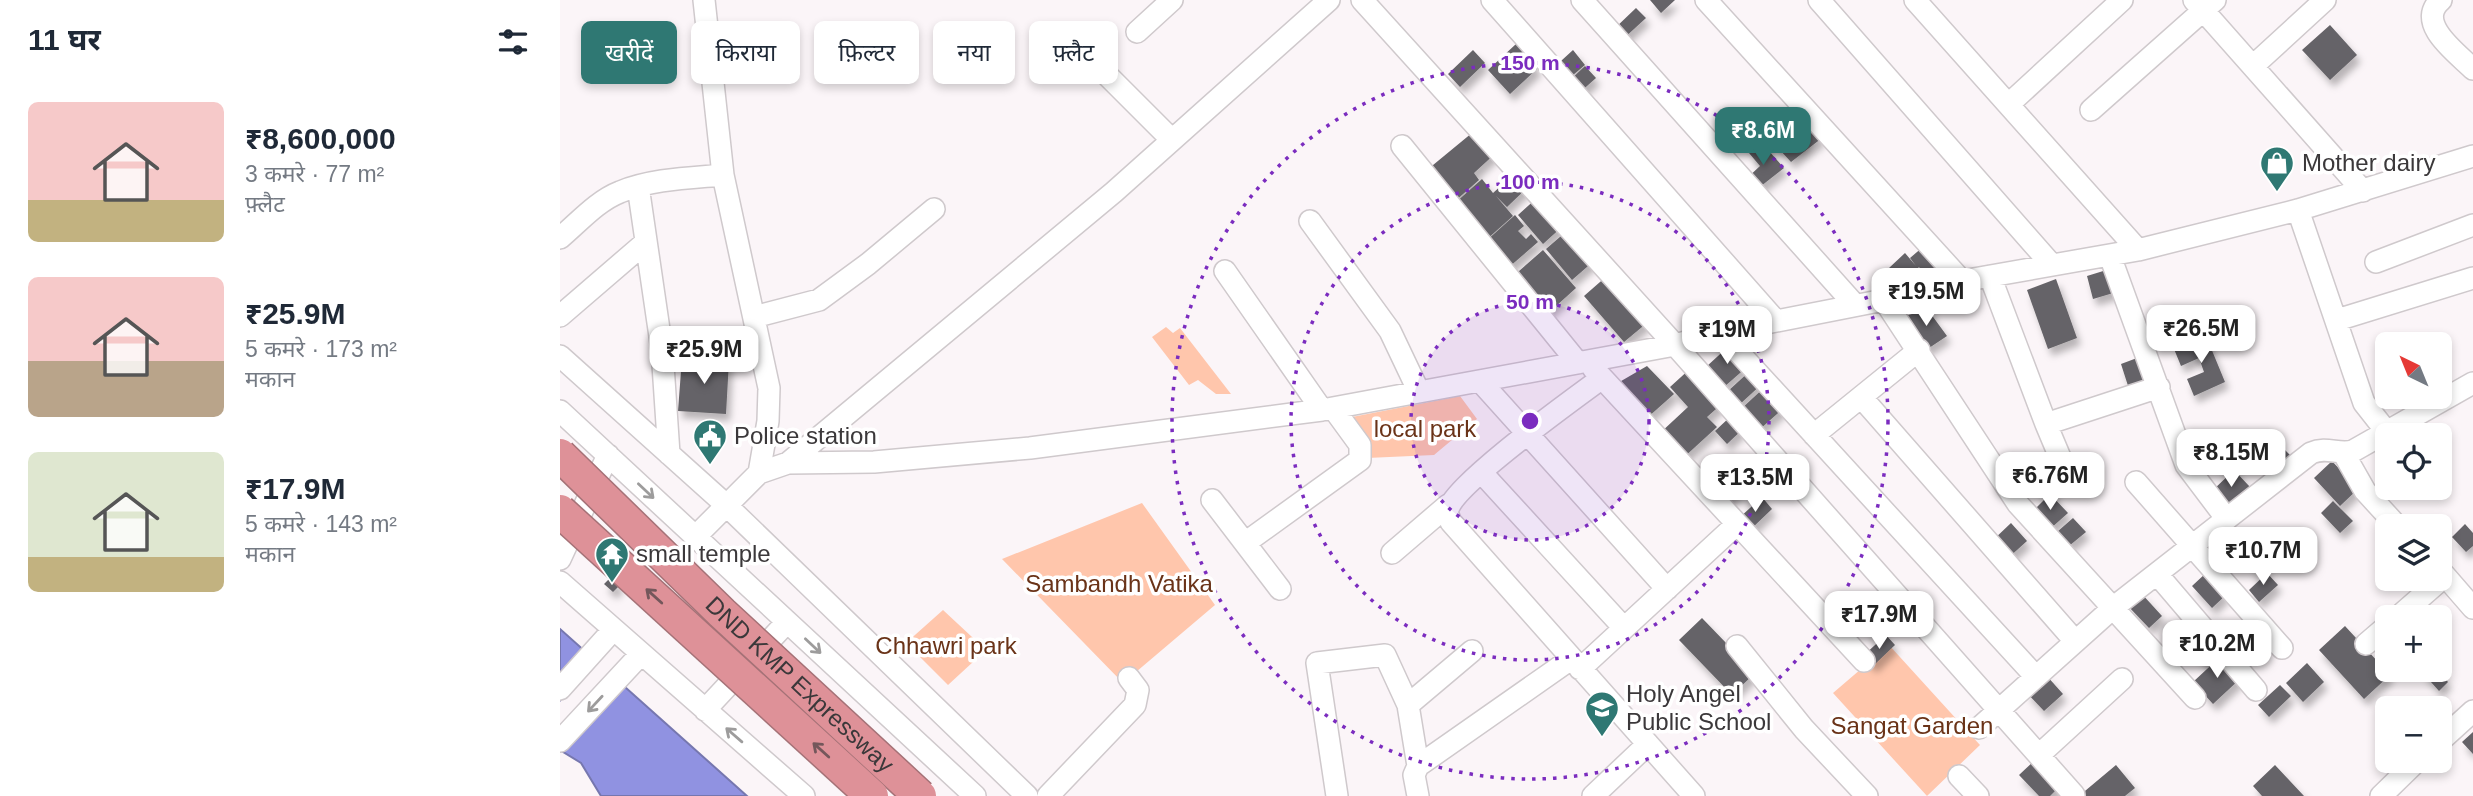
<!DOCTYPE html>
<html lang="hi">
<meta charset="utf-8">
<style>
body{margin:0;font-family:Arial,"Noto Sans Devanagari",sans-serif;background:#f6f6f7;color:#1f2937;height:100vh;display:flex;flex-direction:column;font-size:26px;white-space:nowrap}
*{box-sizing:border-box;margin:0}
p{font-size:23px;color:#747a83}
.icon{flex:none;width:38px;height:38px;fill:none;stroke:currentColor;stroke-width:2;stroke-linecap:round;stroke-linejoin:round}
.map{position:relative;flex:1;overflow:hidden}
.sheet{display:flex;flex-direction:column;background:#fff;width:560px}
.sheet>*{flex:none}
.guide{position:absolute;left:21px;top:21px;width:665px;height:63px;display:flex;gap:14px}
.needle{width:46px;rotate:317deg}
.tools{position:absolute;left:1815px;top:332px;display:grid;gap:14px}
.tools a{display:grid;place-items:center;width:77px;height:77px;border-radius:10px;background:#fff;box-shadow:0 4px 10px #0003;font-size:35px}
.price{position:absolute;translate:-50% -60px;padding:0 16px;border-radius:14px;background:#fff;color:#222;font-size:23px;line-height:46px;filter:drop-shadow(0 2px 4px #0008)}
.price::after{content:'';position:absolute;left:50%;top:42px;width:21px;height:16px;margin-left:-10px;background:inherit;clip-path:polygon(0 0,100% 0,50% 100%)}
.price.on{background:#2f7873;color:#fff}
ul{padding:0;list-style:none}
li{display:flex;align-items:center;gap:21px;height:175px;padding:0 28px}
li span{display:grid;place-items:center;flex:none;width:196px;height:140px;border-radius:10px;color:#555}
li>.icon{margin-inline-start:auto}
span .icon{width:84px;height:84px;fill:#fffc;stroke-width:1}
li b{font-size:30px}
h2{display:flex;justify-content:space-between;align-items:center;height:84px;padding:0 28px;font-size:30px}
.chip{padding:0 24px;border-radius:10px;background:#fff;box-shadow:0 4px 10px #0003;font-size:24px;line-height:63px}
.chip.on{background:#2f7873;color:#fff}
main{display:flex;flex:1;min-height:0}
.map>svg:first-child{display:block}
</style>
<main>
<section class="sheet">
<h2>11 घर<svg class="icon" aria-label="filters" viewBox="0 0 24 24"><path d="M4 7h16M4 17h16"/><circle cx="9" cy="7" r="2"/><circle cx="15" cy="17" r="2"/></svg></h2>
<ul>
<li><span style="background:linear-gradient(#f6c9c9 70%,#c2b280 0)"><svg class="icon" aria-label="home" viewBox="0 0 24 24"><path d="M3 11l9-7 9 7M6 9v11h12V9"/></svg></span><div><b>₹8,600,000</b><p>3 कमरे · 77 m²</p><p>फ़्लैट</p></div></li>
<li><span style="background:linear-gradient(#f6c9c9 60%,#b9a48a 0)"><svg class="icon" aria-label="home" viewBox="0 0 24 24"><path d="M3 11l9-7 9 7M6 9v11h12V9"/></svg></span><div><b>₹25.9M</b><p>5 कमरे · 173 m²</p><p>मकान</p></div></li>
<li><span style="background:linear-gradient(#dfe7d0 75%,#c2b280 0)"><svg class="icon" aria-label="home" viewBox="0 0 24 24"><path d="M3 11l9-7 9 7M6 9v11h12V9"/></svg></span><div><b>₹17.9M</b><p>5 कमरे · 143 m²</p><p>मकान</p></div></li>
</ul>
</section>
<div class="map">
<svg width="1913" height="796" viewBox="0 0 1913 796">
<defs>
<filter id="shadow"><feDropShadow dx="4" dy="7" stdDeviation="3.5" flood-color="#0004"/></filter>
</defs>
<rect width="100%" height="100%" fill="#fbf5f8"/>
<path fill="#ffc6ac" d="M606,327L613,333L620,328L671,394H656L638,380L629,385L592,337Z
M900,396L917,419L874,455L807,458L792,417Z
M582,503L655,605L563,683L442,559Z
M383,610L426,650L388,685L346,643Z
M1329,645L1420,745L1367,796L1273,693Z"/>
<path fill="#9092e1" stroke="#7677af" stroke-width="2" d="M0,629L187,796H41L21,763L0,750Z"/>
<path fill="#fbf5f8" d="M38,659L60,678L0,741V702Z"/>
<path fill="#656367" filter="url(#shadow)" d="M1090,0H1115L1101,13Z
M1076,8L1086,18L1062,40L1053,30Z
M1770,25L1797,55L1770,80L1742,50Z
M956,44L978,68L950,94L928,70Z
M913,50L925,63L900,87L888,74Z
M1013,50L1025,65L1013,75L1001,61Z
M1025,66L1036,78L1018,94L1008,82Z
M1237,109L1262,138L1231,162L1207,136Z
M1200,124L1207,133L1190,148L1182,140Z
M918,128L938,151L914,173L919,180L894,202L867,170Z
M1201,142L1224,168L1196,190L1185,180L1200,166L1189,153Z
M955,173L968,187L947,207L936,196L953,216L926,240L894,204L922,179L933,193Z
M979,196L1004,225L983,244L958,215Z
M955,215L964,226L958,231L966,239L971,234L978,242L948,268L925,242Z
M1008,230L1035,260L1012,280L986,249Z
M1364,246L1390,275L1375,287L1359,267L1342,282L1329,268L1345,253L1356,266L1350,258Z
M983,250L1016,288L985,316L951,278Z
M1553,268L1560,291L1533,299L1527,276Z
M1048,275L1088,322L1064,342L1024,296Z
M1496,279L1517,338L1488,349L1467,290Z
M1368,310L1387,336L1366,350L1344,316Z
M1646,336L1665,382L1634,396L1627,379L1644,372L1639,358L1621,366L1614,349Z
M1170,345L1188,366L1164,387L1146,367Z
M1585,355L1595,384L1570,392L1561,364Z
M122,358L169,361L166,414L118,411Z
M1087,366L1114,394L1087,418L1056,384Z
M1132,367L1164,402L1147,417L1157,427L1122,459L1099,434L1128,407L1110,387Z
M1191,370L1203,383L1179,405L1167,392Z
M1207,385L1226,406L1199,430L1180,410Z
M1171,416L1183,429L1167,444L1155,431Z
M1725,450L1736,461L1716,480L1705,468Z
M1772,461L1798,489L1780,506L1754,478Z
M1179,470L1189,482L1164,505L1153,493Z
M1674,470L1690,487L1668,508L1652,491Z
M1490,494L1508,513L1490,529L1473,511Z
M1202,497L1212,509L1189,531L1178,519Z
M1773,501L1793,521L1780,533L1761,513Z
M1513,518L1526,532L1509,546L1497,532Z
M1451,523L1467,541L1447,559L1431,542Z
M1905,524L1913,533V546L1906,552L1892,537Z
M1646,573L1666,595L1652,608L1632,586Z
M1707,573L1718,585L1699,602L1689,590Z
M51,577L60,585L53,592L44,584Z
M1581,593L1602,616L1589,628L1567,605Z
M1142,618L1195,673L1172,695L1119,640Z
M1785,626L1830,675L1804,699L1759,650Z
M1642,633L1659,652L1646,665L1628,646Z
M1326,635L1335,645L1313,666L1303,656Z
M1661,656L1681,678L1653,704L1633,682Z
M1747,663L1764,682L1743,702L1726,683Z
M1864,670H1877L1888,682L1879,691L1862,672Z
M1486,675L1503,694L1484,711L1466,692Z
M1720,685L1731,696L1709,717L1698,705Z
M1913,732V754L1902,742Z
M1475,760L1500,786L1490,796H1479L1459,775Z
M1556,765L1575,788L1565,796H1519Z
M1715,765L1744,796H1702L1693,786Z"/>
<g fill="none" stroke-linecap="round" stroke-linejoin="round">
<g stroke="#cfc9cc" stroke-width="24">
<path id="minor" d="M144,0L163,175L209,388L208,421L199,473
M802,0L1115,345L1514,795
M932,0L1216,321
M1022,0L1295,305
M1146,0L1402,281
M1259,0L1491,264
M1355,0L1578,250
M1634,0L1803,191
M1881,0C1854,23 1898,54 1913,69
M577,32L612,0
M513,41L612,140
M1693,66L1765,0
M1449,104L1562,0
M1531,110L1655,0
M842,146L1018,363
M78,186L102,350L109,454
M1738,210L1804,403L1826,431
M750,221L830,331L859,392
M0,238C19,222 37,201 60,192C91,179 130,178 163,175
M1550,256L1626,465L1666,518
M1816,262L1913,225
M665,271L762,410
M1430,276L1486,424
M1324,300L1458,504L1635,698
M0,316L86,242
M194,317L259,300L308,264L374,209
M1777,320L1913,278
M1160,332L1476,677
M0,356L165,504L467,796
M1033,368L1304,661
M1042,378C1015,398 890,487 887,513L891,522L1134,796
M920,381L1107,589
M1302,398L1515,641
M0,411L415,796
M1254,435L1359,350
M1784,454L1805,491L1838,527
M228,463L314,462L470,448L762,410L859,392L1115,345L1160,332L1324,300L1402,281L1578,250L1738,210L1913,156
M922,473L1064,628
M1576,482L1722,648
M1512,486L1486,424L1599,387
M652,500L720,589
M135,537L199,473L228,463L554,192L769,0
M685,543L800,460V445L773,408
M832,553L888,505
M0,559L48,455
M1880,570L1913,608
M1597,574L1696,690
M0,582L244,796
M1837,618L1885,576
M1806,644L1827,626
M1177,646L1244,729L1307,796
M1020,669L1177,524
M0,689L53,630
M848,705L912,651
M145,710L227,622
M1419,728L1554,607L1751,453C1767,446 1778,455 1793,451L1913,383
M0,741L81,654
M1880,741L1913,711
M1479,755L1562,679
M1399,776L1418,796
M488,796L575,705L578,690L569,678
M777,796L757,663L825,655L848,705L858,766
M858,796L854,775L858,766L1011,659
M1033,796L1088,744
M1821,796L1857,761"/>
</g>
<use href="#minor" stroke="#fff" stroke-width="21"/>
<g stroke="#a57277" stroke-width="35" stroke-linecap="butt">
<g id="highway-bridge">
<path id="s1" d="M0,455L162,613L360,796"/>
<path d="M0,511L312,796"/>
</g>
</g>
<use href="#highway-bridge" stroke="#de9198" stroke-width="32"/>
</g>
<defs><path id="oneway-shaft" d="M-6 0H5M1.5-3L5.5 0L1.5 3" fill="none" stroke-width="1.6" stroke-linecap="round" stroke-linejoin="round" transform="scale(1.75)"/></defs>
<g stroke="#9d9c9c">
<use href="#oneway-shaft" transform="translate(86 491) rotate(43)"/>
<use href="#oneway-shaft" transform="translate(253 646) rotate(43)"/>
<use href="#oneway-shaft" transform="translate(35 704) rotate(133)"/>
<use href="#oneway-shaft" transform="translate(174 735) rotate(-139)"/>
</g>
<g stroke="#74575b">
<use href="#oneway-shaft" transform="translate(94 596) rotate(-138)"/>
<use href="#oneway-shaft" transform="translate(261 750) rotate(-138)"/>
</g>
<circle cx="970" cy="421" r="119" fill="#7b2cbf" fill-opacity=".12"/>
<g fill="none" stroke="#7b2cbf" stroke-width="3.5" stroke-dasharray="3.5 7">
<circle cx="970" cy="421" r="119"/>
<circle cx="970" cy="421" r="239"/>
<circle cx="970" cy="421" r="358"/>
</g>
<defs>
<g id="shop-pin" transform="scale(1.75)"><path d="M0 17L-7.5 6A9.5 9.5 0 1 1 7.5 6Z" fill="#2f7873" stroke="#fff"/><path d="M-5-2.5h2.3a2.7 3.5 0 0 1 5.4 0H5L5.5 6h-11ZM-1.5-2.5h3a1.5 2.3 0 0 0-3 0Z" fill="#fff"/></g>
<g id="civic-pin" transform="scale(1.75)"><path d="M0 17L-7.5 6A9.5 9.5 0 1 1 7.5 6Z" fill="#2f7873" stroke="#fff"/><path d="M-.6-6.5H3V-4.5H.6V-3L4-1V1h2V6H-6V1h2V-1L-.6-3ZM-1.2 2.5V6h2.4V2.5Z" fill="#fff"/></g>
<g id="temple-pin" transform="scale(1.75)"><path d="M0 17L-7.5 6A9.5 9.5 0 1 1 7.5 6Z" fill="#2f7873" stroke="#fff"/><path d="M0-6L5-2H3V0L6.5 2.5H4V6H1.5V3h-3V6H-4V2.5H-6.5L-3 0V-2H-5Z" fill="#fff"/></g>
<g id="school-pin" transform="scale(1.75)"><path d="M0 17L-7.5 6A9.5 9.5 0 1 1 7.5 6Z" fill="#2f7873" stroke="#fff"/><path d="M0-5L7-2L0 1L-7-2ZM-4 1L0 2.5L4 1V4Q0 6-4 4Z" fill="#fff"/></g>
</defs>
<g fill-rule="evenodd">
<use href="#shop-pin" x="1717" y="163"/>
<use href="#civic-pin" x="150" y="436"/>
<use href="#temple-pin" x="52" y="554"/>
<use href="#school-pin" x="1042" y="708"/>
</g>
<g text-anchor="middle" stroke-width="7" stroke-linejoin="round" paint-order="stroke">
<g font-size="24" fill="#3b383a" stroke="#fff" text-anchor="start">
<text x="1742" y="171">Mother dairy</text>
<text x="174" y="444">Police station</text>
<text x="76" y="562">small temple</text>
<text x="1066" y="702">Holy Angel<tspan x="1066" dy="28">Public School</tspan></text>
</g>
<g font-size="24" fill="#6a3318" stroke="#fff">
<text x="865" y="437">local park</text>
<text x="559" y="592">Sambandh Vatika</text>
<text x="386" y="654">Chhawri park</text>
<text x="1352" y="734">Sangat Garden</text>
</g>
<g font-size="24" fill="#3b383a" stroke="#fff">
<text dy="8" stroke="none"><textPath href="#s1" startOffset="332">DND KMP Expressway</textPath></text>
</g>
</g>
<circle cx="970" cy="421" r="10" fill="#7b2cbf" stroke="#fff" stroke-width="3.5"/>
<g font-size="21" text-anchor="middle" font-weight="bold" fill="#7b2cbf" stroke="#fff" stroke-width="7" stroke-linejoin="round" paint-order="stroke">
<text x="970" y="70">150 m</text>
<text x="970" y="189">100 m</text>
<text x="970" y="309">50 m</text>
</g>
</svg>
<div class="tools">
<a><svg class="needle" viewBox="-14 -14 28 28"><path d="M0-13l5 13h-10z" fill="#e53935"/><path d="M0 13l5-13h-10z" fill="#747a83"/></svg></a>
<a><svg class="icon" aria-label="locate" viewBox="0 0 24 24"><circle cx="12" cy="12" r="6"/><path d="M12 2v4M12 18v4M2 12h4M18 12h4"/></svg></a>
<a><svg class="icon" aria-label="layers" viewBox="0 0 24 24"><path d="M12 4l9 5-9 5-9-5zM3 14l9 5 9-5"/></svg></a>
<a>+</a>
<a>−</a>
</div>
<b class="price on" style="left:1203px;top:167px">₹8.6M</b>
<b class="price" style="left:1366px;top:328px">₹19.5M</b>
<b class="price" style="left:1641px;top:365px">₹26.5M</b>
<b class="price" style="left:1167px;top:366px">₹19M</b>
<b class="price" style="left:144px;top:386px">₹25.9M</b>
<b class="price" style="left:1671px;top:489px">₹8.15M</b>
<b class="price" style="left:1490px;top:512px">₹6.76M</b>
<b class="price" style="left:1195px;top:514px">₹13.5M</b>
<b class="price" style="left:1703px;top:587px">₹10.7M</b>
<b class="price" style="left:1319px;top:651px">₹17.9M</b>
<b class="price" style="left:1657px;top:680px">₹10.2M</b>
<div class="guide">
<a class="chip on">खरीदें</a>
<a class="chip">किराया</a>
<a class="chip">फ़िल्टर</a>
<a class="chip">नया</a>
<a class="chip">फ़्लैट</a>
</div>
</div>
</main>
